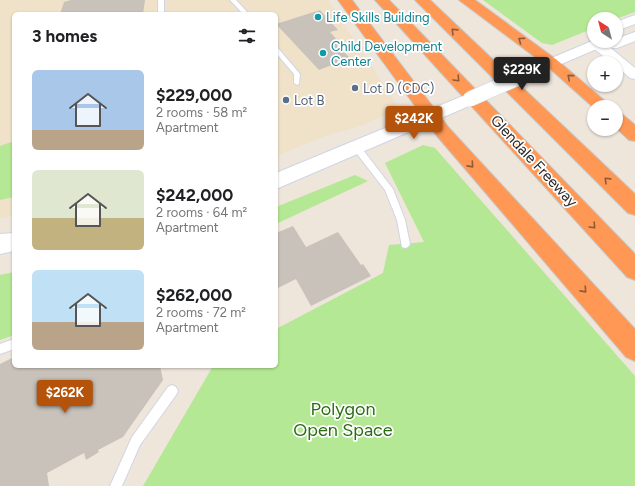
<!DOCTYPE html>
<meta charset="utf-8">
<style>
body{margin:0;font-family:Figtree,sans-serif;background:#f6f6f6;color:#202124;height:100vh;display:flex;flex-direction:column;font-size:15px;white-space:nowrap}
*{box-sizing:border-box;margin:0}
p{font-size:13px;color:#757577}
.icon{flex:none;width:22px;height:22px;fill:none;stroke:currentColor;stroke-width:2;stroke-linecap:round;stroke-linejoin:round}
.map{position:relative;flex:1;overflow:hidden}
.details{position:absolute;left:12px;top:12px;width:266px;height:356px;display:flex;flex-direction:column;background:#fff;border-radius:6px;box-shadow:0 1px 3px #0004}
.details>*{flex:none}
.needle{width:26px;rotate:324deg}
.fabs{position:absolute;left:587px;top:12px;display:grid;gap:8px}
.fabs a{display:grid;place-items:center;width:36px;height:36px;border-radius:50%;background:#fff;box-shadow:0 1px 3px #0004;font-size:20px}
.price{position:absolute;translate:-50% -34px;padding:0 9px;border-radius:4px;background:#b45309;color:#fff;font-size:13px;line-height:26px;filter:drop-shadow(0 1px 2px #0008)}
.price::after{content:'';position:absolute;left:50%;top:24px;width:12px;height:9px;margin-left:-6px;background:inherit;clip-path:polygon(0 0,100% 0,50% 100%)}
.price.current{background:#222;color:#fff}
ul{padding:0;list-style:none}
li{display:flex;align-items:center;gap:12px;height:100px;padding:0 20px}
li span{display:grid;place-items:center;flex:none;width:112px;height:80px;border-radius:6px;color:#555}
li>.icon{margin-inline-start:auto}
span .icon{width:48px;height:48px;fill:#fffc;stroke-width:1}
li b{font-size:17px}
h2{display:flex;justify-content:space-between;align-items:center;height:48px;padding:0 20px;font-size:17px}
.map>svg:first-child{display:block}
</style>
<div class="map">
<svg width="635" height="486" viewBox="0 0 635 486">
<rect width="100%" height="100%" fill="#eee5db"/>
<path fill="#f0e2c9" d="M0,0H328L400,109L361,126L328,135L276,156V14H14V216L0,218Z"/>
<path fill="#b4e894" d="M483,0H635V12L616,19H594V28L552,45L542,43Z
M14,141V197L0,200V146Z
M423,145L435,148L635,376V486H143L213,366H276V329L383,273L389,245L424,242L385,163Z
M355,175L368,181L276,224V207Z
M14,272V335L0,340V275Z"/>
<path fill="#c9c2bb" d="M71,0H145L143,14H60L64,2Z
M320,10L338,30L330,32L340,43L337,45L350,58L319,70L276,24Z
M293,226L306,247L338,232L361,265L363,264L371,276L311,306L296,279L276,289V233Z
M14,357V366H160L163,380L123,437L98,450L99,452L86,460L84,453L47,473L49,486H0V364Z"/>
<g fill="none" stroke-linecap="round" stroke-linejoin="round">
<g stroke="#d0d5e4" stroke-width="2">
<path id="service" d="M158,0H164V14H158Z
M230,0H236L249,14H243Z
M276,47L278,48L300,74L299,84L297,85L294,83V74L276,53Z
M357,145L360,146L393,189L405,220L410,244L408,247L405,248L402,247L397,220L385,190L354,150V146Z
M14,339V349L0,354V344Z
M172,385L176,387L178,391L176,395L140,445L122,486H110L132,437L168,387Z"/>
</g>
<g stroke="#d0d5e4" stroke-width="2">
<path id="minor" d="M592,41H602L635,68V79L630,78L616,66V63H612L592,47L591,44Z"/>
</g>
<g stroke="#d0d5e4" stroke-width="2">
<path id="tertiary" d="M635,15V24L616,31V22Z
M635,32V41L617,48H599L552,68L547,66L544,63L547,60L592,41H616V39Z"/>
</g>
<g stroke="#d0d5e4" stroke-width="2">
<path id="secondary" d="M470,93L476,95L478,99L476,103L276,189V173Z
M14,233V251L0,254V234Z"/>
</g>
<g stroke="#c8c8c8" stroke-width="2">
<path id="motorway" d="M338,0H352L449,128L635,329V361L626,357L437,136Z
M375,0H389L635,254V280L627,277Z
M415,0H430L635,194V215L628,213Z
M459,0H475L557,60L612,107H594V108L547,66Z
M616,112L622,114L635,125V141L629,140L616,128Z"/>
</g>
<use href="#service" fill="#fff" fill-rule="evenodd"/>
<use href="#minor" fill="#fff" fill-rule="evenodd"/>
<use href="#tertiary" fill="#fff" fill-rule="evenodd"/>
<use href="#secondary" fill="#fff" fill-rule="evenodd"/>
<use href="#motorway" fill="#ff9855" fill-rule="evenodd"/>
<g stroke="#d0d5e4" stroke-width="16" stroke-linecap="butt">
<path id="secondary-bridge" d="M470,99L538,69"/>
</g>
<use href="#secondary-bridge" stroke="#fff" stroke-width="15"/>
</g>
<defs><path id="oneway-chevron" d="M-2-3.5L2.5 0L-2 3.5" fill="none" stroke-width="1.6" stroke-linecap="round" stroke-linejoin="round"/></defs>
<g stroke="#8a5c3d">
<use href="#oneway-chevron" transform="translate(454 31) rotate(-136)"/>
<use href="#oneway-chevron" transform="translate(521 40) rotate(-144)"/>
<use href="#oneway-chevron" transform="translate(570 77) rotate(-139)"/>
<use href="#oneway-chevron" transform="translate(457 79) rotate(47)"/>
<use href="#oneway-chevron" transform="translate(471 165) rotate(48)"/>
<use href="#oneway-chevron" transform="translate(607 180) rotate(-136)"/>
<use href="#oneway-chevron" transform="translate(593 226) rotate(47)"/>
<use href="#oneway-chevron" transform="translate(584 290) rotate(48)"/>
</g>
<g fill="#0f9aa8" stroke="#fff" stroke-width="1.5">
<circle cx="318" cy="17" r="4"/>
<circle cx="323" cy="53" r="4"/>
</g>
<g fill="#5c6f8a" stroke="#fff" stroke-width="1.5">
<circle cx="355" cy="88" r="4"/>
<circle cx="286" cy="100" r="4"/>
</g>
<g text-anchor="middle" stroke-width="3.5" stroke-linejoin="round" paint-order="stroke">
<g font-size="13" fill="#0d838f" stroke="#fff" text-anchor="start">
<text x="326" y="22">Life Skills Building</text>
<text x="331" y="51">Child Development<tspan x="331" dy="15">Center</tspan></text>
</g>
<g font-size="13" fill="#4e5e75" stroke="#fff" text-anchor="start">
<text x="363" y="93">Lot D (CDC)</text>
<text x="294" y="105">Lot B</text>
</g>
<g font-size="15" fill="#2a2a2a" stroke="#fff">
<text transform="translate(534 161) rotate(47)" y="5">Glendale Freeway</text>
</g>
<g font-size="18" fill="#2a6d15" stroke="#fff">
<text x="343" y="415">Polygon<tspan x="343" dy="21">Open Space</tspan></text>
</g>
</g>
</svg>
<div class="fabs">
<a><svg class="needle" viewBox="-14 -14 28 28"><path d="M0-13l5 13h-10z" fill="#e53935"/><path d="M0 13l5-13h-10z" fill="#757577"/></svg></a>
<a>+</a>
<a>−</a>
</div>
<b class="price current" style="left:522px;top:91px">$229K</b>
<b class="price" style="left:414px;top:140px">$242K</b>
<b class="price" style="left:65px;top:414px">$262K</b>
<section class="details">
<h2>3 homes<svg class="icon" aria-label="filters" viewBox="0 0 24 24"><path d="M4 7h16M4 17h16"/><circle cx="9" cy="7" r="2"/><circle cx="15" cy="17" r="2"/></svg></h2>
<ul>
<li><span style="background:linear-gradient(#a9c7e8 75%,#b9a48a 0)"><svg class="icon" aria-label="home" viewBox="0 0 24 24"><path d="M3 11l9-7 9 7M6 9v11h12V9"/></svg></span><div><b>$229,000</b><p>2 rooms · 58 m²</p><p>Apartment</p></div></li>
<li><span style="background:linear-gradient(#dfe7d0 60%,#c2b280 0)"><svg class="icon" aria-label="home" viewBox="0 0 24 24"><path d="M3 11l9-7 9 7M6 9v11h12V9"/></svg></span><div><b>$242,000</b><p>2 rooms · 64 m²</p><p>Apartment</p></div></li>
<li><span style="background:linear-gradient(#bfe0f5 65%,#b9a48a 0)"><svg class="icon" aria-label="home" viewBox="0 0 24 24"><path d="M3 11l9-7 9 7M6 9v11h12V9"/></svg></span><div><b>$262,000</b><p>2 rooms · 72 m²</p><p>Apartment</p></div></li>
</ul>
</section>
</div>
